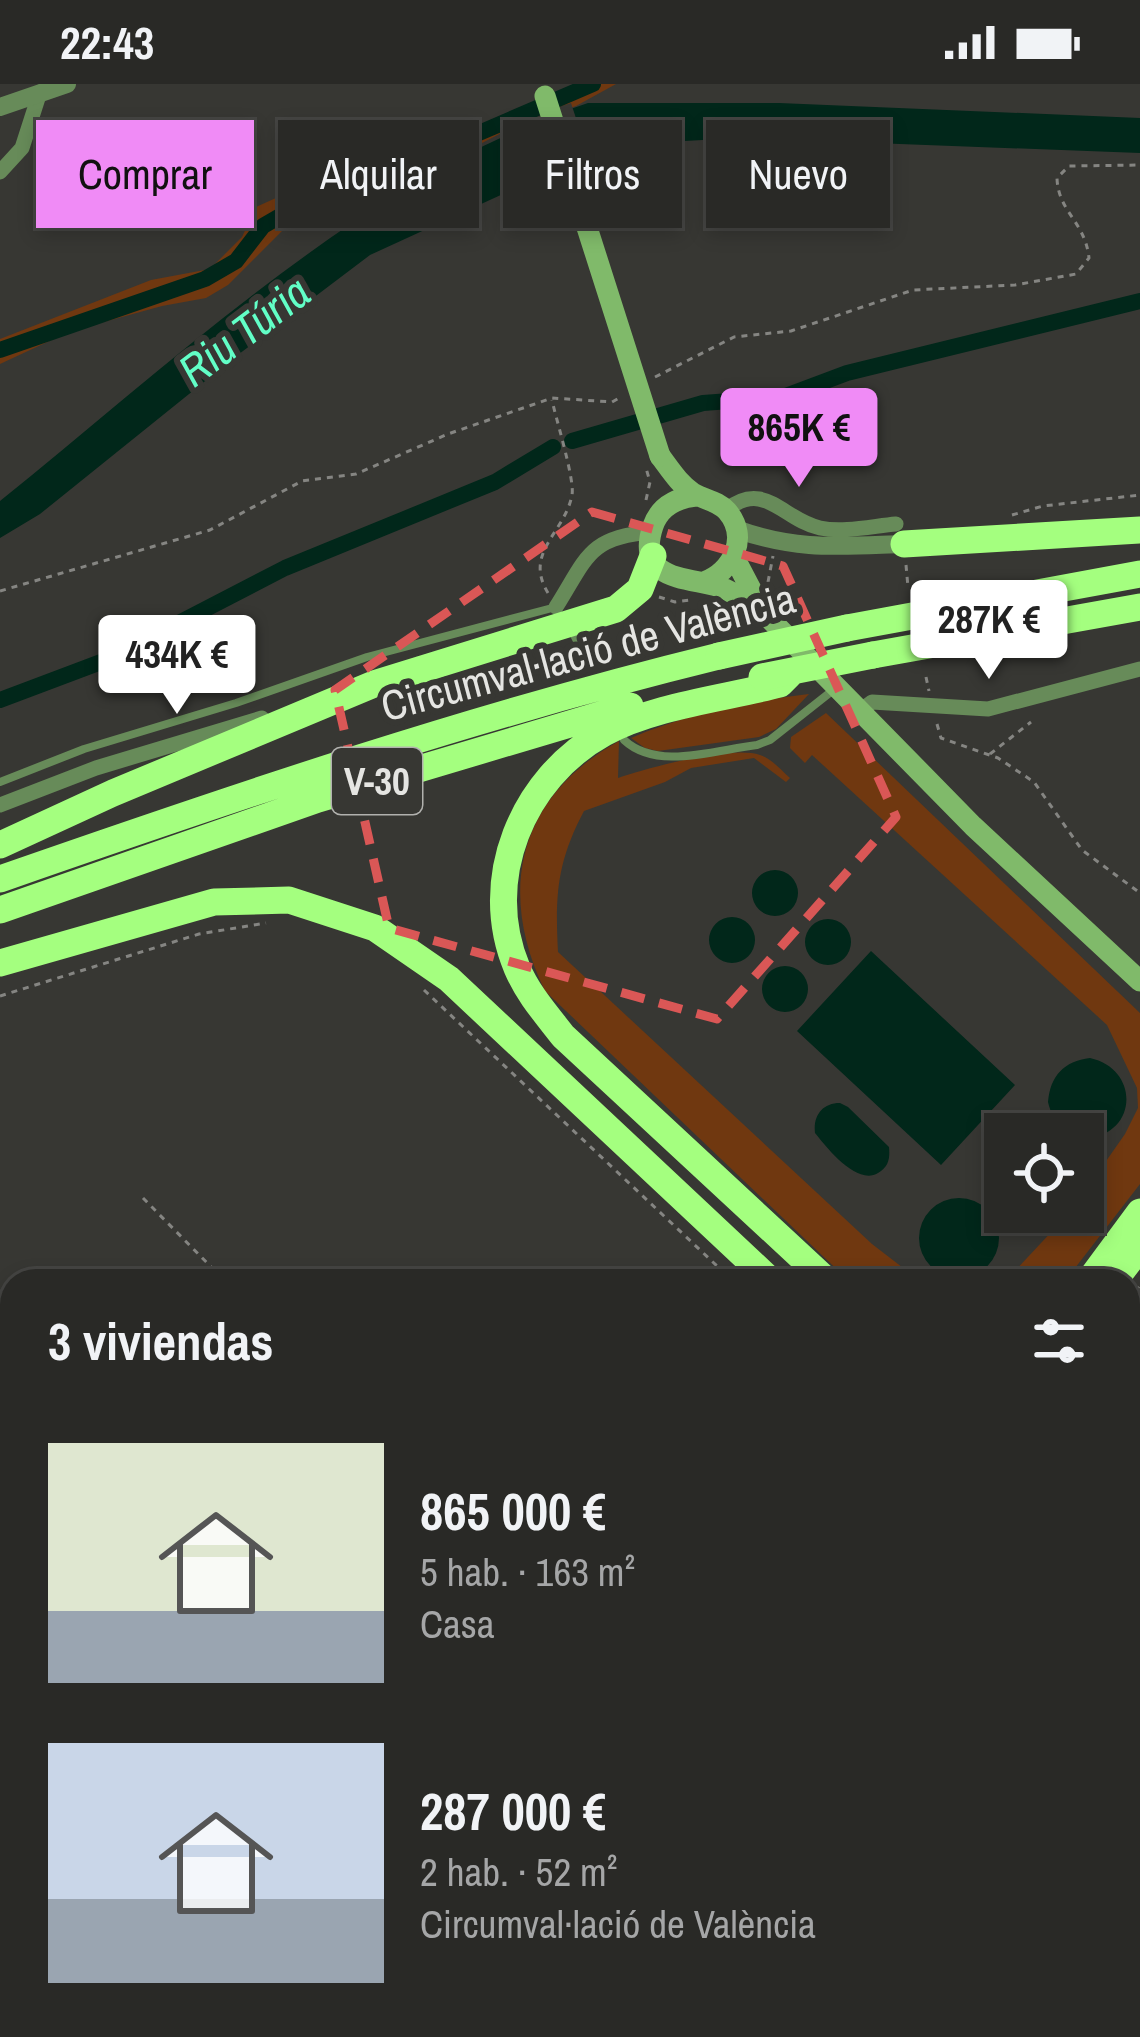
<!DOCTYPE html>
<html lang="es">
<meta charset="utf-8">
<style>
body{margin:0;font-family:"Archivo Narrow",sans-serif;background:#31312e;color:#f1f3f6;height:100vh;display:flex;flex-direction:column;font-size:45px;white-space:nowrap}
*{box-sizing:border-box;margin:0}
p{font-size:39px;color:#a5a6a7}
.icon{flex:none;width:66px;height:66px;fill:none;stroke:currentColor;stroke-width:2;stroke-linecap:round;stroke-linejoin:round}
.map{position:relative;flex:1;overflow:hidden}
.drawer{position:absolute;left:0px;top:1185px;width:1140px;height:768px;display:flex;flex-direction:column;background:#292926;border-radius:36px 36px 0 0;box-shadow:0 6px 18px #0003,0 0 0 3px #454543}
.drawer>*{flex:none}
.top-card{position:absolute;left:36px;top:36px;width:1068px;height:108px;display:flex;gap:24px}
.controls{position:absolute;left:984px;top:1029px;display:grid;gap:24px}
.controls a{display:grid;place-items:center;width:120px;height:120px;border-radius:0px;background:#292926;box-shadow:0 6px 18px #0003,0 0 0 3px #454543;font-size:60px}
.price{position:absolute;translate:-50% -102px;padding:0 27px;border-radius:12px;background:#fff;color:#222;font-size:39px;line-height:78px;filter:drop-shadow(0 3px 6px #0008)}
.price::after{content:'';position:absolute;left:50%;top:72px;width:36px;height:27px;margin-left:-18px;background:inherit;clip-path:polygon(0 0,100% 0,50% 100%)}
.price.current{background:#f08bf6;color:#111}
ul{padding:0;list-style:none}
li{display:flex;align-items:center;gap:36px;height:300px;padding:0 48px}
li span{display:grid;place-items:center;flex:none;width:336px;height:240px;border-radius:0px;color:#555}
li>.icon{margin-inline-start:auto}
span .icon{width:144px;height:144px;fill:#fffc;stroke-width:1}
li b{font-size:51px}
h2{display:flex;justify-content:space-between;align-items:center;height:144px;padding:0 48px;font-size:51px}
.chip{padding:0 42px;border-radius:0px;background:#292926;box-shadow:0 6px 18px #0003,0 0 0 3px #454543;font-size:42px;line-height:108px}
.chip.current{background:#f08bf6;color:#111}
.status{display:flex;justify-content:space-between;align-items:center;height:84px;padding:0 60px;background:#292926;direction:ltr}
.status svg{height:33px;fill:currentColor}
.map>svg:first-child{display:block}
</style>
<div class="status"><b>22:43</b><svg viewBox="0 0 49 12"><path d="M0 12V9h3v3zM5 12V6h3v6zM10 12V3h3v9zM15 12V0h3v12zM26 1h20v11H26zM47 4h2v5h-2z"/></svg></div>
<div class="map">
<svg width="1140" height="1953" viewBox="0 0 1140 1953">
<rect width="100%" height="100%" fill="#373733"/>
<path fill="#703810" d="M581,0H616L576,22L515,42L397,103L307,131L285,144L228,201L206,214L162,222L71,247L0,280V255L151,196L210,185L242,153L256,123L320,94L367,84L435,53L518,30Z
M809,610L776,645L759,653L658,667L645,664L631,654C686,630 750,617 809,610Z
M826,629L1140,929V1100L1065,1197H987L1014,1188L1070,1128H1083V1110L1125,1050L1138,1024L1137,1004L1107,941L812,671L805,679L790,664L791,653Z
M619,657L618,694C647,684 731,661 760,671C771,674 781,686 790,694L786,698L754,674L691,684L665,698L584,727C557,778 555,811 558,868L872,1160L911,1190L941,1197H849L545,907C496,806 519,712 619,657Z"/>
<path fill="#01271a" d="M588,19H779L1140,34V69L740,54L610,61L370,171L235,273L40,430L0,454V417C178,274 369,91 588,19Z
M752 809a23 23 0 1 1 46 0a23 23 0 1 1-46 0Z
M709 856a23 23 0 1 1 46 0a23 23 0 1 1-46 0Z
M805 858a23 23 0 1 1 46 0a23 23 0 1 1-46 0Z
M871,867L1015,1001L941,1081L797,947Z
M762 905a23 23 0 1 1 46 0a23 23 0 1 1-46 0Z
M1090,974C1140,985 1139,1051 1084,1055L1083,1050C1061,1050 1053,1038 1048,1018C1050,992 1064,977 1090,974Z
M840,1019L848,1023L889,1063C890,1074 889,1083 878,1089C857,1102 827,1064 815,1049C813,1032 822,1019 840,1019Z
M919 1154a40 40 0 1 1 80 0a40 40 0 1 1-80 0Z"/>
<path fill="#373733" d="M571,19L590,77L545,97L525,34Z"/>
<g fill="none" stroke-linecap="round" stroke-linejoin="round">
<path stroke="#01271a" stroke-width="16" d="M0,266L205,195L236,177L263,142L327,105L479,49L593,0
M572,357L703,319L783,313L847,289L1140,217
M113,573L285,484L495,398L553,363
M0,616L101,578"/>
<path stroke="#858582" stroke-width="3" stroke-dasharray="6 6" stroke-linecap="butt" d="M655,293L734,253L791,247L913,206L1015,201L1076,190L1089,174C1085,137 1058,128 1057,94L1069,82L1140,81
M646,416L650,398L646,384
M1012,431L1043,422L1140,411
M906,481L908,503
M768,498L773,472
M0,507L210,446L302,397L356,390L448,350L552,314L612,318L621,313
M548,509C523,468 565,449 572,411C575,396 556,335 552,316
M659,513L675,518L691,516
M926,593L929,607
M937,640L941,654L998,674L1034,698L1082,766L1140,809
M990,670L1031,638
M424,906L733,1197
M0,912L199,850L266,839
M143,1114L225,1197
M1128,1217L1140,1201
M1128,1395L1140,1405"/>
<path stroke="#678b59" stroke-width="8" d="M572,547L588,579
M624,656C657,687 715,666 757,661L770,656L832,607
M0,698L84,665L236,619L367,573L556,523"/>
<path stroke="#678b59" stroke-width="15" d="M0,88L22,64L40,8
M726,426C765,395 783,436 820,444C843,449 873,442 896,440
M556,523C587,474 588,453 651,448
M860,627L872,618L988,625L1140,585
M0,721L96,684L262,634
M925,1941L935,1953"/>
<path stroke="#678b59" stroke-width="18" d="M0,23L67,0
M736,445C797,467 840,462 904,460"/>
<path stroke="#80ba6a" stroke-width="21" d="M660,372C670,385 679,400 693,409C704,416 717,416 727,427C750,454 732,487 704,498
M696,412C677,414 660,422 653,442C633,502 698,492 725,505C736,510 746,518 757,525
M734,473L763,528L973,742L1140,897"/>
<path stroke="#a4ff7f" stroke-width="27" d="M904,460L1140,446
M847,544L1140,490
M873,571L1140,523
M789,591L780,600C726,614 652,622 604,649C522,694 480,796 517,884C528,910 546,930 563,952L827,1197
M0,761L113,709L374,600L616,525L640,505L653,472
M0,795C238,712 474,632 719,572
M0,826L318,715L630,622
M0,879L214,818L289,816L375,844L449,895L771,1197
M1089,1197L1140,1128
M1114,1197L1140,1163"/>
<path stroke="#80ba6a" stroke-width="21" d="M545,12L660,372"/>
<path stroke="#a4ff7f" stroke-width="27" d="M719,572L847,544
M762,593L873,571"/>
</g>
<path fill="none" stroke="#da5756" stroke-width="9" stroke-dasharray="24 15" stroke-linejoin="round" d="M592,428L783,482L896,733L717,935L389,844L335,606Z"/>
<g text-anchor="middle" stroke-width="12" stroke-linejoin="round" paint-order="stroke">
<rect fill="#373733" stroke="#b1b1ae" stroke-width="3" x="332" y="664" width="90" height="66" rx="9"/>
<g font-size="39" font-weight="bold" fill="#e5e5e2">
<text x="377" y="711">V-30</text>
</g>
<g font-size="42" fill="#e5e5e2" stroke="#373733">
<text transform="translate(588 568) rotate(-15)" y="15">Circumval·lació de València</text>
</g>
<g font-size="45" font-style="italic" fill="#62ffc7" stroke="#373733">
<text transform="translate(244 247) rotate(-37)" y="16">Riu Túria</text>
</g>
</g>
</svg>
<div class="controls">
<a><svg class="icon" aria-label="locate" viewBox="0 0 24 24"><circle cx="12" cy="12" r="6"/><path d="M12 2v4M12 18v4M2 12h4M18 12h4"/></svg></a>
</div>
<b class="price current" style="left:799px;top:406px">865K €</b>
<b class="price" style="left:989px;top:598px">287K €</b>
<b class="price" style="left:177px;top:633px">434K €</b>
<div class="top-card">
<a class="chip current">Comprar</a>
<a class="chip">Alquilar</a>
<a class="chip">Filtros</a>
<a class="chip">Nuevo</a>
</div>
<section class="drawer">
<h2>3 viviendas<svg class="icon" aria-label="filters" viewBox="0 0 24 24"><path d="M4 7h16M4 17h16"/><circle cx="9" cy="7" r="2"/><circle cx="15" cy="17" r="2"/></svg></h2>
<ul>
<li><span style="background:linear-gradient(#dfe7d0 70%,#9aa5b1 0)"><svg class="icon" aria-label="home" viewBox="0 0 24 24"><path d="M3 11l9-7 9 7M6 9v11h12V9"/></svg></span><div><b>865 000 €</b><p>5 hab. · 163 m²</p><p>Casa</p></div></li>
<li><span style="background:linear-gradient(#c9d6e8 65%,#9aa5b1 0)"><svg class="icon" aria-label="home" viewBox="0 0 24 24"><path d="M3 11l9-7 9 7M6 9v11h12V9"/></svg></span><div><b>287 000 €</b><p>2 hab. · 52 m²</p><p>Circumval·lació de València</p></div></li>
</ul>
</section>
</div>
